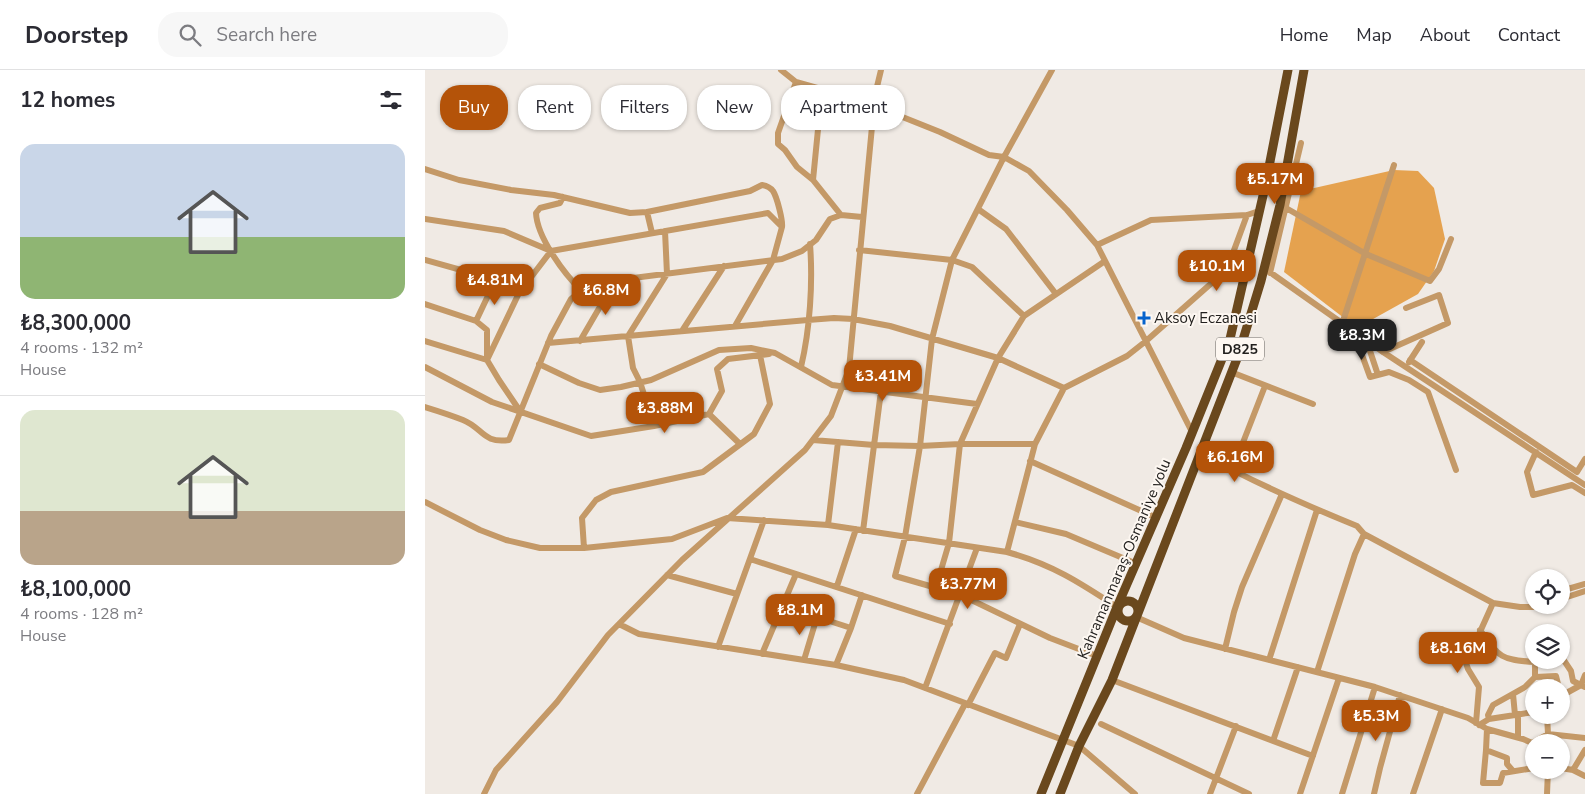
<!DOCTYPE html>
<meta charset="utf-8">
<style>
body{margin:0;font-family:"Nunito Sans",sans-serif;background:#f7f7f7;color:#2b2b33;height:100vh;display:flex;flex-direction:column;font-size:19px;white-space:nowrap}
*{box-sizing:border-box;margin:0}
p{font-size:16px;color:#7c7c81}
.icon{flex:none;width:28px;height:28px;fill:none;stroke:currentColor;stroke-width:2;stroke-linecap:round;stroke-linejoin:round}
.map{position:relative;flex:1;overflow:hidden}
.drawer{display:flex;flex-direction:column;background:#fff;width:425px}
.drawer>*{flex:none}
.banner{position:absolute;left:15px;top:15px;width:475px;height:45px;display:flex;gap:10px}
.controls{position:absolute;left:1100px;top:499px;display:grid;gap:10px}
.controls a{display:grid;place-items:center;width:45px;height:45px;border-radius:50%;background:#fff;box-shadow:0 1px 4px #0004;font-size:25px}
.price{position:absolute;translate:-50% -42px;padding:0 11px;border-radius:10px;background:#b45309;color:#fff;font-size:16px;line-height:32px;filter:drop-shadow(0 1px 2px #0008)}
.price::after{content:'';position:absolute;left:50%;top:30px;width:15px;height:11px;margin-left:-8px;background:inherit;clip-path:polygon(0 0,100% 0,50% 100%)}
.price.on{background:#222;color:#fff}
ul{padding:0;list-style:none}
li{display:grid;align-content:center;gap:10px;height:265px;padding:0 20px}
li+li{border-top:1px solid #e1e1e2}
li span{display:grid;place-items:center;height:155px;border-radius:15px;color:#555}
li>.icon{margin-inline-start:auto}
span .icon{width:90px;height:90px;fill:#fffc;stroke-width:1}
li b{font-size:21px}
h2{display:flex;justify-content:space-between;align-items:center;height:60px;padding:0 20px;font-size:21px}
.tag{padding:0 18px;border-radius:20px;background:#fff;box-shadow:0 1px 4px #0004;font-size:18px;line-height:45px}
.tag.on{background:#b45309;color:#fff}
header{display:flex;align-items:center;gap:30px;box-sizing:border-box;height:70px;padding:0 25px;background:#fff;border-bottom:1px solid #e1e1e2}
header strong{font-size:24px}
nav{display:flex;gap:28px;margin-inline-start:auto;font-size:18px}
.search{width:350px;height:45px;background:#f7f7f7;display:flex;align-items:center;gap:12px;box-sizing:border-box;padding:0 18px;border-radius:20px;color:#7c7c81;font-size:19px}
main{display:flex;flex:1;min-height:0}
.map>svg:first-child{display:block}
</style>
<header>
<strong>Doorstep</strong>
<div class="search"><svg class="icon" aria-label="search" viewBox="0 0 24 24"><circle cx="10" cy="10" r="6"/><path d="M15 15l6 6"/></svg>Search here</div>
<nav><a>Home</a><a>Map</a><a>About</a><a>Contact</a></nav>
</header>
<main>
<section class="drawer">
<h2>12 homes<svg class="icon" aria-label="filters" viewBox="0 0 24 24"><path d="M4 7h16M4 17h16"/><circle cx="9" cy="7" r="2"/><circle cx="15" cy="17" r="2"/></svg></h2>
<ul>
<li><span style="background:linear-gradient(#c9d6e8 60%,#8fb573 0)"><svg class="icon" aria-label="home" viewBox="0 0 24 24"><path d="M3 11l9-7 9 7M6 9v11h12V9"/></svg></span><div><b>₺8,300,000</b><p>4 rooms · 132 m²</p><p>House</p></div></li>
<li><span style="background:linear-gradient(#dfe7d0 65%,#b9a48a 0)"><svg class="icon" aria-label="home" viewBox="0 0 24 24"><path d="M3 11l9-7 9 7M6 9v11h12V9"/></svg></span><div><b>₺8,100,000</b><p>4 rooms · 128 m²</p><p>House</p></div></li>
</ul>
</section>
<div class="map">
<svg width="1160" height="724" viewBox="0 0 1160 724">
<rect width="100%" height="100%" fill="#f0eae4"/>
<path fill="#e5a24f" d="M969,100L993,101L1009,118L1020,169L1009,201L993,224L932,258L859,202L876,121Z"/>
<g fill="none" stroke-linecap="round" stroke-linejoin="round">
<path stroke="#c49967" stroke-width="6" d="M356,0L371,12L449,34
M627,0L579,87L527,190L507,269L495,376L480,467L470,506L536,525L625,568L672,586
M371,12L353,63V74L360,80L372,97L388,110
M397,19L388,110L416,145
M450,25L475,46L515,62L564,85L579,87L604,101L642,140L672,175L767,362
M0,99L34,110L86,120L129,125L205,143L222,142L325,121L337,115C342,116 345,117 348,121C352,127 358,151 357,157
M138,127L135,133L115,138L111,143C112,167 139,204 157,221
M861,138L941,184L1005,211L1014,199L1026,169
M553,139L581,159L631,224
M222,142L227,163
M0,149L79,161L126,181L343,143L357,157L348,190L310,256
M672,175L726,150L822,145L834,141
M434,180L527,190L547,197L599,246
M0,190L61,207L94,223
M839,198L958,282L1160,415
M845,203L876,73
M0,234L51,251L62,260V290L74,310L95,341
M51,251L70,211
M917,254L969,95
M257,261L299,196
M929,263L945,307L964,302L984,310L1003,322L1031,400
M0,271L62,290L94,223L126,181
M155,271L190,211
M942,272L953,305
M123,273L383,250L409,248L428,249L465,256L573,288L639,318
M958,282L1023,253L1014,225L981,238
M985,290L1152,402L1160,389
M984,292L997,272
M114,294L154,313L175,320L196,317L226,310L294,280L326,278L350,283L407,315L552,334
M0,297L67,332L166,366L229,356L284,344L297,321L292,299L303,289L344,284
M376,297C385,259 388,213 385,174
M806,302L888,334
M0,337C13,341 26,345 38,350C58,358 58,374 84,370L126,266L146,229L159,218L177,212L357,189L377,181L391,170L405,149L416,145L437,147
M284,344L315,374
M229,356L215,312L208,298L203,266L242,204L240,161
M388,370L449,375L495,376L535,374H610
M774,382C825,411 878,434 932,456L939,464L1068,533L1095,537H1111L1121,535
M1111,382L1102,402L1108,425L1147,415L1160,423
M605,391L732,448
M810,393L840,316
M0,432L55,460L81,470L115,478H159L247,469L302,448L403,455L582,482C626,494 654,512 692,537
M590,452L641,464L712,494
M403,455L413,372
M438,461L456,321
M159,478L157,448L171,430L186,422L278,402L329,364L345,334L335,285
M582,482L610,374L639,318L702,286L721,271L798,203L805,191L822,145
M325,489L525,554
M242,505L312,524
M412,516L431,459
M511,517L524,473L535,374L573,288L599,246L680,191
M1136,521L1160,514
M1136,529L1160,521
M358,536L426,558
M711,547L759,568L950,617L1043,648L1062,659L1098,669L1107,673L1109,676
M194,554L214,564L411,595L479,610L654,676L710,724
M1055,560C1074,587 1075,590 1110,592V607
M293,577L339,450
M800,579L809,542L817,517L857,424
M337,584L371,504
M1138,589L1146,601L1148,611L1160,617
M379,590L392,547
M844,590L892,440
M411,595L426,558L437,525
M892,602L930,484L939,464
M687,610L888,686
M500,618L552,478
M1088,624L1090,645L1109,642
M1136,626L1156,615L1160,605
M1136,627L1138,638H1136
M543,635L570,583L581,588L595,554
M1093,644V667
M1122,645L1123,664
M1064,649L1063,645L1068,635L1100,617L1110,607L1131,606L1134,618
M1051,653L1054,617L1043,599L1041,593L1068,533
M676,654L824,724
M1054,655L1064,649L1090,645
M1062,659L1061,680L1082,688V694L1088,701
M848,671L873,597
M1107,673L1123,664L1160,668
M1061,680L1058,713H1075L1078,703L1109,698
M1136,698L1148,700L1160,706
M1148,700L1160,680
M59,724L71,700L132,632L183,565L257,490L380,380L406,346L424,299L450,25L456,0
M492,724L540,634
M785,724L811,656
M875,724L914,608
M917,724L950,617
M949,724L955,698L975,625
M988,724L1017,639
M1122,724L1123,700"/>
<path stroke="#6a481d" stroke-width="9" d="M693 541a10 10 0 1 1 20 0a10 10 0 1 1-20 0Z
M616,724L692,537L761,378L805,269L840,117L863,0
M635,724L654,676L687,610L813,286L836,211L855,135L879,0"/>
</g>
<path fill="#0663cc" stroke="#fdf7f1" stroke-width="2" d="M716.5 240.5h5v5h5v5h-5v5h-5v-5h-5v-5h5z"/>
<g text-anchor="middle" stroke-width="4" stroke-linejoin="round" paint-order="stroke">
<rect fill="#fdf7f1" stroke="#64605d" stroke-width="1" x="791" y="267.5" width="48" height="23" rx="4"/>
<g font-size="14" font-weight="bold" fill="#22201e">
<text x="815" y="284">D825</text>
</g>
<g font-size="15" fill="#22201e" stroke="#fdf7f1" text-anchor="start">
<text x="729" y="253">Aksoy Eczanesi</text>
</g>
<g font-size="15" fill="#22201e" stroke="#fdf7f1">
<text transform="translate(699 489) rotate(-67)" y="5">Kahramanmaraş-Osmaniye yolu</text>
</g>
</g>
</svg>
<div class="controls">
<a><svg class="icon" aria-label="locate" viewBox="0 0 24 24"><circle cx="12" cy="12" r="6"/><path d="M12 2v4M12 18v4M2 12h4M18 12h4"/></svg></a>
<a><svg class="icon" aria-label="layers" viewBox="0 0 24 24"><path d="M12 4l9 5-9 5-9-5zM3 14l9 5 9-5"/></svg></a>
<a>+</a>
<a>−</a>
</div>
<b class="price" style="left:850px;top:135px">₺5.17M</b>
<b class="price" style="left:792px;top:222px">₺10.1M</b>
<b class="price" style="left:70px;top:236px">₺4.81M</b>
<b class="price" style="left:181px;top:246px">₺6.8M</b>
<b class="price on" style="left:937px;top:291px">₺8.3M</b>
<b class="price" style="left:458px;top:332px">₺3.41M</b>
<b class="price" style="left:240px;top:364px">₺3.88M</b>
<b class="price" style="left:810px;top:413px">₺6.16M</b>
<b class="price" style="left:543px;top:540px">₺3.77M</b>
<b class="price" style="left:375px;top:566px">₺8.1M</b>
<b class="price" style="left:1033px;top:604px">₺8.16M</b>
<b class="price" style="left:951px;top:672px">₺5.3M</b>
<div class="banner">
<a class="tag on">Buy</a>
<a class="tag">Rent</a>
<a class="tag">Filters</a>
<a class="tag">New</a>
<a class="tag">Apartment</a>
</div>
</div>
</main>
